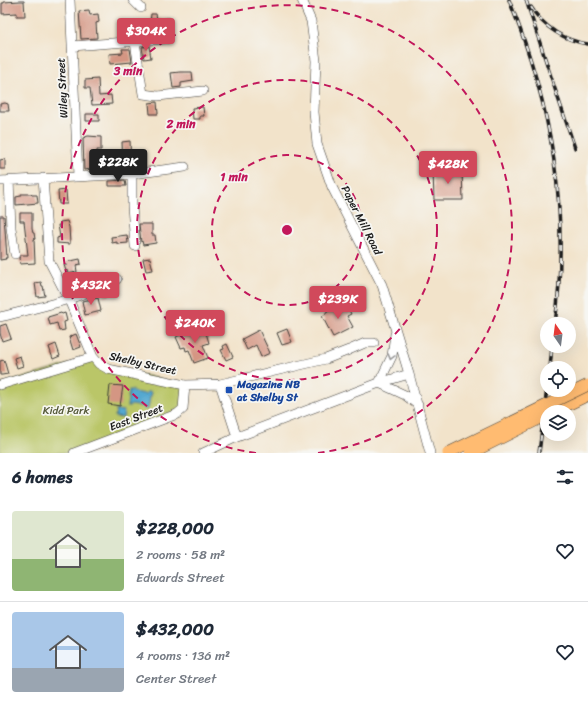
<!DOCTYPE html>
<meta charset="utf-8">
<style>
body{margin:0;font-family:Sriracha,sans-serif;background:#f6f6f7;color:#1f2937;height:100vh;display:flex;flex-direction:column;font-size:15px;white-space:nowrap}
*{box-sizing:border-box;margin:0}
p{font-size:13px;color:#747a83}
.icon{flex:none;width:22px;height:22px;fill:none;stroke:currentColor;stroke-width:2;stroke-linecap:round;stroke-linejoin:round}
.map{position:relative;height:453px;overflow:hidden}
.drawer{display:flex;flex-direction:column;background:#fff;flex:1}
.drawer>*{flex:none}
.needle{width:26px;rotate:346deg}
.buttons{position:absolute;left:540px;top:317px;display:grid;gap:8px}
.buttons a{display:grid;place-items:center;width:36px;height:36px;border-radius:50%;background:#fff;box-shadow:0 4px 16px #0002;font-size:20px}
.price{position:absolute;translate:-50% -34px;padding:0 9px;border-radius:4px;background:#d1495b;color:#fff;font-size:13px;line-height:26px;filter:drop-shadow(0 1px 2px #0008)}
.price::after{content:'';position:absolute;left:50%;top:24px;width:12px;height:9px;margin-left:-6px;background:inherit;clip-path:polygon(0 0,100% 0,50% 100%)}
.price.current{background:#222;color:#fff}
ul{padding:0;list-style:none}
li{display:flex;align-items:center;gap:12px;height:100px;padding:0 12px}
li+li{border-top:1px solid #e0e1e3}
li span{display:grid;place-items:center;flex:none;width:112px;height:80px;border-radius:4px;color:#555}
li>.icon{margin-inline-start:auto}
span .icon{width:48px;height:48px;fill:#fffc;stroke-width:1}
li b{font-size:17px}
h2{display:flex;justify-content:space-between;align-items:center;height:48px;padding:0 12px;font-size:17px}
.map>svg:first-child{display:block}
</style>
<div class="map">
<svg width="588" height="453" viewBox="0 0 588 453">
<rect width="100%" height="100%" fill="#f6f6f2"/>
<filter id="ink" filterUnits="userSpaceOnUse"><feTurbulence type="fractalNoise" baseFrequency=".025" numOctaves="2"/><feDisplacementMap in="SourceGraphic" scale="8" xChannelSelector="R" yChannelSelector="G"/><feConvolveMatrix kernelMatrix="1 2 1 2 8 2 1 2 1" color-interpolation-filters="sRGB"/></filter>
<filter id="wash" filterUnits="userSpaceOnUse"><feTurbulence type="fractalNoise" baseFrequency=".012" numOctaves="4" result="noise"/><feDisplacementMap in="SourceGraphic" scale="16" xChannelSelector="R" yChannelSelector="G"/><feGaussianBlur stdDeviation="0.9" result="paint"/><feColorMatrix in="noise" values="0 0 0 0 0 0 0 0 0 0 0 0 0 0 0 0 0 1.4 0 .05"/><feComposite in="paint" operator="in"/></filter>
<g filter="url(#wash)">
<rect width="100%" height="100%" fill="#f2e3ca"/>
<path fill="#bac668" stroke="#6b7142" d="M93,357L99,364L185,385L183,409L74,453H0V385Z"/>
<path fill="#54a8d0" stroke="#386276" d="M129,390H133V392L146,394L147,392H151L148,409H144V407L131,405L130,406H127Z
M116,410L124,411L123,418L115,417Z"/>
<g id="blocks">
<path fill="#d49683" d="M20,1H24L25,16H17V13L2,14V3H4V2Z
M89,10L90,15L98,14L99,22L96,23L97,38L81,39L79,11Z
M151,14H156L157,19L170,18L171,31L149,33L147,32V30H144V25L150,23Z
M149,46L151,58L144,59L142,47Z
M122,49H130L132,62L110,64L109,54L123,53Z
M180,72H192L193,81L181,83V87L173,88L171,73Z
M98,79L99,96L111,95L112,104L92,105L90,88H85V80Z
M157,102L158,114H150L149,103Z
M5,103L8,104L9,111H0V104Z
M203,107L204,116H200V119H193L192,108Z
M86,114H99V121H86Z
M88,136L101,137V150H97L98,166H92V169L84,170L83,138Z
M130,141L131,165H123L122,142Z
M5,159V169H0V160Z
M462,170L463,200H434L433,171Z
M125,180L126,186H109V181Z
M66,190L67,204H59L58,191Z
M21,194H31L32,195H37L38,203L16,205V197L21,196Z
M20,213H32V229L33,233H34L35,239H34L35,263L20,264L19,258L21,255H28L24,221H20Z
M0,216H4L7,258H5L6,259L0,260Z
M67,221L69,227L70,244L57,243V238L60,237L58,225H60V222Z
M139,224H152V235H155L156,243L143,245L142,241L141,242Z
M127,235L128,243L117,244V242L112,243L111,237Z
M150,258L153,270L146,271L143,259Z
M80,259L81,264L76,265L77,272L68,274L67,270L66,271L64,265H67L66,262Z
M41,282L42,286H43L45,296L37,297L35,283Z
M110,289L112,295L104,297L103,292Z
M98,298L101,311L85,315L82,301Z
M342,304H346L351,314L347,316L353,327L333,337L322,316L326,314V312Z
M61,313L62,314L65,313L67,321L64,322L65,330L59,331L57,323L50,325L48,317Z
M6,324L11,338L2,341L0,333V326Z
M204,326L209,343L203,345L208,358L194,363L189,350L186,351L185,347L181,348L176,337Z
M287,329L292,342L282,345L277,333Z
M259,330L270,353L261,357L256,345L247,350L242,339Z
M76,334L81,347L73,350L69,337Z
M56,344L60,356L53,359L49,347Z
M227,344L233,357L226,360L221,350L224,349L223,346Z
M20,356L23,366L17,368L14,358Z
M4,360L8,374L2,375H0V361Z
M110,385L123,386L120,406L108,404Z"/>
</g>
</g>
<g filter="url(#ink)">
<use href="#blocks" fill-opacity="0" stroke="#3c3a36" stroke-width="1"/>
<g fill="none" stroke-linecap="round" stroke-linejoin="round">
<g stroke="#3c3a36" stroke-width="10">
<path id="minor" d="M70,0L78,176
M133,0L141,8
M302,0L311,21L316,61L314,112L317,144L332,187L382,285L409,374L430,453
M135,42L143,94L158,96L203,91
M72,46L166,39
M132,174V206L135,246
M43,178L49,261L69,300L93,357L99,364L108,369L185,385L220,384L326,359L349,350L365,343H374
M9,180L11,228L15,254
M0,181L132,174L185,167
M0,317C41,307 79,299 117,279
M395,334L392,356L379,383L405,395L418,405
M220,384L237,437
M0,385L93,357
M74,453L177,414L183,409L185,385
M203,453L237,437L379,383L409,374
M462,453L477,446"/>
</g>
<g stroke="#3c3a36" stroke-width="12">
<path id="major" d="M553,412L588,395"/>
</g>
<use href="#minor" stroke="#fff" stroke-width="9"/>
<use href="#major" stroke="#ffbb71" stroke-width="11"/>
<g stroke="#1c1c1c" stroke-width="3.5">
<path id="rail" d="M509,0C552,106 570,210 555,324
M526,0L555,89L575,148
M531,7C543,27 565,41 588,44
M550,368L552,346
M539,453L547,388"/>
</g>
<use href="#rail" stroke="#f6f6f2" stroke-width="2" stroke-dasharray="6" stroke-linecap="butt"/>
<g stroke="#3c3a36" stroke-width="12" stroke-linecap="butt">
<path id="major-bridge" d="M448,453L588,385
M471,453L547,415"/>
</g>
<use href="#major-bridge" stroke="#ffbb71" stroke-width="11"/>
</g>
<defs><path id="oneway-chevron" d="M-2-3.5L2.5 0L-2 3.5" fill="none" stroke-width="1.6" stroke-linecap="round" stroke-linejoin="round"/></defs>
<use stroke="#999" href="#oneway-chevron" transform="translate(391 357) rotate(105)"/>
</g>
<g fill="none" stroke="#c2185b" stroke-width="2" stroke-dasharray="7 5">
<circle cx="287" cy="230" r="75"/>
<circle cx="287" cy="230" r="150"/>
<path d="M256 453A225 225 0 1 1 318 453"/>
</g>
<rect fill="#1a4fb4" stroke="#f6f6f2" stroke-width="1.5" x="225" y="386" width="8" height="8" rx="2"/>
<g text-anchor="middle" stroke-width="3.5" stroke-linejoin="round" paint-order="stroke">
<g font-size="11" fill="#1c1c1c" stroke="#f6f6f2">
<text transform="translate(62 88) rotate(-93)" y="4">Wiley Street</text>
<text transform="translate(362 220) rotate(63)" y="4">Paper Mill Road</text>
<text transform="translate(143 363) rotate(13)" y="4">Shelby Street</text>
<text transform="translate(136 417) rotate(-21)" y="4">East Street</text>
</g>
<g font-size="11" font-weight="bold" fill="#164399" stroke="#f6f6f2" text-anchor="start">
<text x="237" y="388">Magazine NB<tspan x="237" dy="13">at Shelby St</tspan></text>
</g>
<g font-size="11" fill="#535837" stroke="#f6f6f2">
<text x="66" y="414">Kidd Park</text>
</g>
</g>
<circle cx="287" cy="230" r="6" fill="#c2185b" stroke="#f6f6f2" stroke-width="2"/>
<g font-size="12" text-anchor="middle" font-weight="bold" fill="#c2185b" stroke="#f6f6f2" stroke-width="3.5" stroke-linejoin="round" paint-order="stroke">
<text x="128" y="75">3 min</text>
<text x="181" y="128">2 min</text>
<text x="234" y="181">1 min</text>
</g>
</svg>
<div class="buttons">
<a><svg class="needle" viewBox="-14 -14 28 28"><path d="M0-13l5 13h-10z" fill="#e53935"/><path d="M0 13l5-13h-10z" fill="#747a83"/></svg></a>
<a><svg class="icon" aria-label="locate" viewBox="0 0 24 24"><circle cx="12" cy="12" r="6"/><path d="M12 2v4M12 18v4M2 12h4M18 12h4"/></svg></a>
<a><svg class="icon" aria-label="layers" viewBox="0 0 24 24"><path d="M12 4l9 5-9 5-9-5zM3 14l9 5 9-5"/></svg></a>
</div>
<b class="price" style="left:146px;top:52px">$304K</b>
<b class="price current" style="left:118px;top:183px">$228K</b>
<b class="price" style="left:448px;top:185px">$428K</b>
<b class="price" style="left:91px;top:306px">$432K</b>
<b class="price" style="left:338px;top:320px">$239K</b>
<b class="price" style="left:195px;top:344px">$240K</b>
</div>
<section class="drawer">
<h2>6 homes<svg class="icon" aria-label="filters" viewBox="0 0 24 24"><path d="M4 7h16M4 17h16"/><circle cx="9" cy="7" r="2"/><circle cx="15" cy="17" r="2"/></svg></h2>
<ul>
<li><span style="background:linear-gradient(#dfe7d0 60%,#8fb573 0)"><svg class="icon" aria-label="home" viewBox="0 0 24 24"><path d="M3 11l9-7 9 7M6 9v11h12V9"/></svg></span><div><b>$228,000</b><p>2 rooms · 58 m²</p><p>Edwards Street</p></div><svg class="icon" aria-label="heart" viewBox="0 0 24 24"><path d="M12 20l-8-8c-3-5 5-10 8-4 3-6 11-1 8 4z"/></svg></li>
<li><span style="background:linear-gradient(#a9c7e8 70%,#9aa5b1 0)"><svg class="icon" aria-label="home" viewBox="0 0 24 24"><path d="M3 11l9-7 9 7M6 9v11h12V9"/></svg></span><div><b>$432,000</b><p>4 rooms · 136 m²</p><p>Center Street</p></div><svg class="icon" aria-label="heart" viewBox="0 0 24 24"><path d="M12 20l-8-8c-3-5 5-10 8-4 3-6 11-1 8 4z"/></svg></li>
</ul>
</section>
